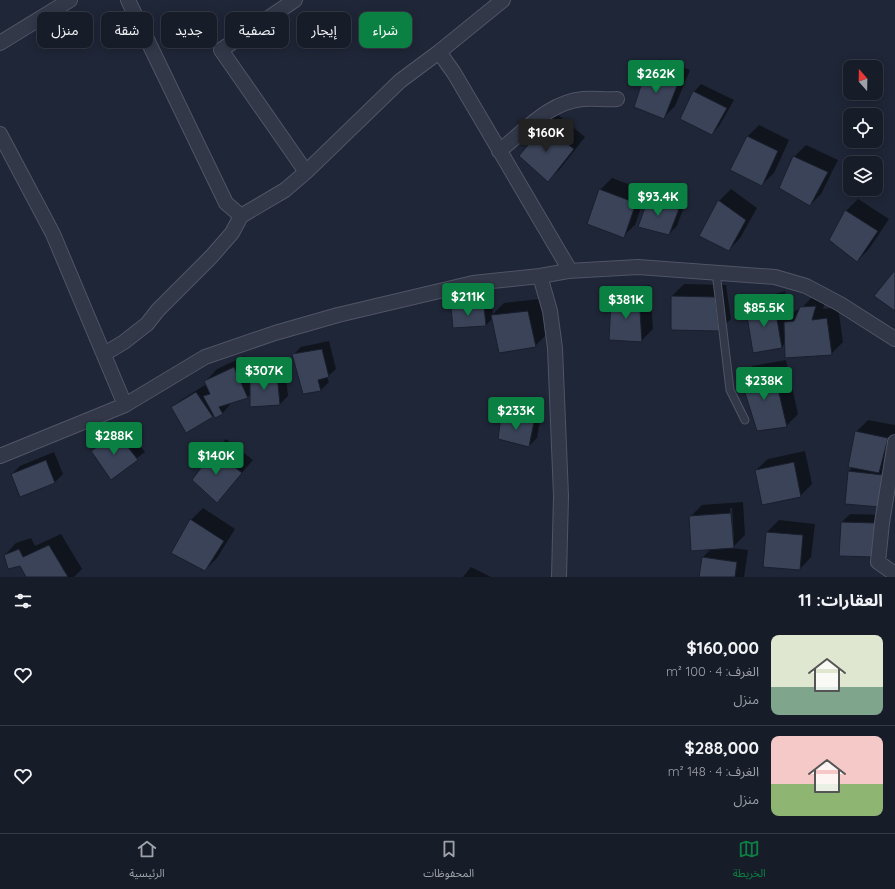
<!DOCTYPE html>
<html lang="ar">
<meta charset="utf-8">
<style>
body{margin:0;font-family:Quicksand,"Noto Sans Arabic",sans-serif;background:#202531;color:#f1f3f6;direction:rtl;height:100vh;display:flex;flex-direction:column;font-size:15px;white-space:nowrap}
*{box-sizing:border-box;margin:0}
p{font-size:13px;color:#9ea1a8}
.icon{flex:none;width:22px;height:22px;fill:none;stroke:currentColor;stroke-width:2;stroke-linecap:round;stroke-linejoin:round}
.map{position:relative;height:577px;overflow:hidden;direction:ltr}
.side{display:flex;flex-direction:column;background:#171c29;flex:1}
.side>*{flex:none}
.top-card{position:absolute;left:12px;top:12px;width:400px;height:36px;direction:rtl;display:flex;gap:8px}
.needle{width:26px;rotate:340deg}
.tools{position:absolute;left:843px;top:60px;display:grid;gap:8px}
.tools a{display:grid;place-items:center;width:40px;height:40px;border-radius:8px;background:#171c29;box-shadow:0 2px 10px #0003,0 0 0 1px #363a46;font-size:20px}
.price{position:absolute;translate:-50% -34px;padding:0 9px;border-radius:4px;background:#0b8043;color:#fff;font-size:13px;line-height:26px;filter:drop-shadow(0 1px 2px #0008)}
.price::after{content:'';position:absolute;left:50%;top:24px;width:12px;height:9px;margin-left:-6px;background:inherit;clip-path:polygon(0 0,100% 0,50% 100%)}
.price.selected{background:#222;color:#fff}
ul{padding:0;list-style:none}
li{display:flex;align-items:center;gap:12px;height:100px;padding:0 12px}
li+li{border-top:1px solid #363a46}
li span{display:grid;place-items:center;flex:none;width:112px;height:80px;border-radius:8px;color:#555}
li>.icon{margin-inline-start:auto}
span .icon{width:48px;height:48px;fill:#fffc;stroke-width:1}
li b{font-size:17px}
h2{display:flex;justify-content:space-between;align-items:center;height:48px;padding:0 12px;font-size:17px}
.tag{padding:0 14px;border-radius:8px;background:#171c29;box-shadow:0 2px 10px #0003,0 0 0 1px #363a46;font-size:14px;line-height:36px}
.tag.selected{background:#0b8043;color:#fff}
.tab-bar{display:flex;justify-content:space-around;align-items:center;height:56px;border-top:1px solid #363a46;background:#171c29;font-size:11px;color:#9ea1a8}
.tab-bar a{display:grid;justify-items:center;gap:2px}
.tab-bar .selected{color:#0b8043}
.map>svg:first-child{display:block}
</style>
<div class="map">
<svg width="895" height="577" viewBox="0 0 895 577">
<rect width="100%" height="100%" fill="#1f2637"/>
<path fill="#0007" fill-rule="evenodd" d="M659,59L690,70L675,106L663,118L647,71Z
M701,84L734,100L719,126L712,134L694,92Z
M557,114L585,137L560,169L548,180L545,126Z
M759,125L789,140L774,173L762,184L747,137Z
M806,145L838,160L821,194L810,205L794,157Z
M612,178L647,191L635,225L623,236L600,190Z
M731,189L757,208L740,238L729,250L700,235L719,201Z
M657,191L686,201L677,226L669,234L639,226L649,199Z
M858,199L889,219L869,249L857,261L830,240L846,211Z
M684,284L726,285L731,319L719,330L672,329V296Z
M650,285L653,329L641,341L612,302L624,290Z
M785,291L790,317L796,310H800L813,296L827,295L823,309L838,307L843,342L831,354L785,343L782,347L747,310L759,299Z
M491,298L493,314L504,303L540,299L547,334L535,346L493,318L486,325L452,308L460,300Z
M329,341L336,369L327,377L329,382L321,390L304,393L293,355L301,347Z
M245,356L254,374L259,369L285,366L288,396L280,404L251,394L248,397L233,401L222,414H215L212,417L173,408L181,400L205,385L210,392L206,381L217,369Z
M786,360L798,414L786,426L741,377L752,366Z
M510,408L541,415L537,438L529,446L499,439L502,416Z
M868,420L895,425V442L880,506L849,471L853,467L856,432Z
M125,426L145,452L111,478L92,451Z
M226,439L253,460L217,501L214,451Z
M805,451L812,484L800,496L756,470L768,459Z
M54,452L63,474L55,482L20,496L12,474L20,466Z
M743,502L745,535L732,548L748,550L744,577H700L703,557L712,548L690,517L702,505ZM730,508H732L734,537H732Z
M203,508L235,529L217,558L205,570L191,520Z
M850,514L883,515L872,556L842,522Z
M779,520L815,524L811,557L800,569L764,566L767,532Z
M61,534L82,569L74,577H28L21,565L5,555L16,543L31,538L35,546Z
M471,567L491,577H463Z"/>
<path fill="#3a4358" stroke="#1a1f2e" d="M646,70L679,81L664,119L634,107Z
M693,91L727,108L712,135L680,119Z
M544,125L574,149L548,182L519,156Z
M747,136L778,151L762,186L730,170Z
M793,156L828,172L810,206L779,188Z
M599,189L636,203L624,238L587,224Z
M648,199L679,209L669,235L638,227Z
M718,200L746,220L729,251L699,236Z
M845,210L878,231L857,262L829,240Z
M895,270V311L874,296Z
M639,296L642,342L609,340L611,301Z
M671,296L715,297L719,331L671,330Z
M774,302L782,348L753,353L746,310Z
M484,306L486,326L453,328L451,307Z
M816,306L812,320L827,318L832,355L785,358L784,322L794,321L800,307Z
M528,311L536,347L499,353L491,315Z
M322,349L329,377L318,380L321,391L303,394L292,354Z
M234,367L248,398L219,407L223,414L215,418L203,396L210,394L204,381Z
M774,372L787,427L757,431L740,377Z
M277,373L280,405L250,407V376Z
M196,392L213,417L186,433L171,407Z
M501,416L534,422L529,447L498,439Z
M855,431L888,438L879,473L848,467Z
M117,433L138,460L111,480L91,451Z
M214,450L242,473L217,503L192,480Z
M46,460L55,483L20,497L11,474Z
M794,462L801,497L762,505L755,470Z
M848,471L883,475L880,507L845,504Z
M731,513L734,548L691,551L689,516Z
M190,519L224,541L205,571L171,553Z
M841,522L876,523L873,557L839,556Z
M766,532L803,535L800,570L763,567Z
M49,545L68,577H26L20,566L8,569L4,555L19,549L23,557Z
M702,557L737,562L735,577H699Z"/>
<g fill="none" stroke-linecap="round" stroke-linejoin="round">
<g stroke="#505566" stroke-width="9">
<path id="service" d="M716,272L730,390L745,420"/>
</g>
<g stroke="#505566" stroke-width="16">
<path id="minor" d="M128,0L226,203L241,216L285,190L306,172L400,81L439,52L503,0
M295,0L221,50L306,172
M0,43L70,0
M439,52L454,73L568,267V271
M0,134L53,234L125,405
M499,151C525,131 549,102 583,99C595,98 606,100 617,99
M540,276L550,311L555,348L561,496L559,577
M104,354L124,342L147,324L158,310L211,257L232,233L241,216
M895,442L882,523L878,562L895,574
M0,456L125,405L205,357L275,333L338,315L473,283L540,276L568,271L638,267L775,277L806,286L840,304L895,339"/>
</g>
<use href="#service" stroke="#323848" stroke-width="7"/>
<use href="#minor" stroke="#323848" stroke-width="14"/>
</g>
</svg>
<div class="tools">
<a><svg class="needle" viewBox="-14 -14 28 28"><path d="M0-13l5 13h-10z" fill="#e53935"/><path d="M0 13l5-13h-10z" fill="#9ea1a8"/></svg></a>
<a><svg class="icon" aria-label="locate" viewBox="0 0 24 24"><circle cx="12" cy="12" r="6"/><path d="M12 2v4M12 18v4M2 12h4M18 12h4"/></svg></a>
<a><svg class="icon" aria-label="layers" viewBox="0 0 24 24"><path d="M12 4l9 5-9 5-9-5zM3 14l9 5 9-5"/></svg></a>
</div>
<b class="price" style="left:656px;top:94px">$262K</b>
<b class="price selected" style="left:546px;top:153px">$160K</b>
<b class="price" style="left:658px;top:217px">$93.4K</b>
<b class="price" style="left:468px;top:317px">$211K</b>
<b class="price" style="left:626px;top:320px">$381K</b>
<b class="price" style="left:764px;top:328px">$85.5K</b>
<b class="price" style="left:264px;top:391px">$307K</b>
<b class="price" style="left:764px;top:401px">$238K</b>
<b class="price" style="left:516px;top:431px">$233K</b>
<b class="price" style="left:114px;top:456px">$288K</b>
<b class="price" style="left:216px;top:476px">$140K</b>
<div class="top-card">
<a class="tag selected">شراء</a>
<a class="tag">إيجار</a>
<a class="tag">تصفية</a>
<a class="tag">جديد</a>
<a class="tag">شقة</a>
<a class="tag">منزل</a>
</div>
</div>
<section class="side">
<h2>العقارات: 11<svg class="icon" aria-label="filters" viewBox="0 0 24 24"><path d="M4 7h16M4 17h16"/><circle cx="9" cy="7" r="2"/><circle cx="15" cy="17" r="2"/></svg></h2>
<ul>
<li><span style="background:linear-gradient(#dfe7d0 65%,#7fa58c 0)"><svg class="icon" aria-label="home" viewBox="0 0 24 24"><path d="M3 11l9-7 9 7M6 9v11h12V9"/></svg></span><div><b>$160,000</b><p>الغرف: 4 · 100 m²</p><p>منزل</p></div><svg class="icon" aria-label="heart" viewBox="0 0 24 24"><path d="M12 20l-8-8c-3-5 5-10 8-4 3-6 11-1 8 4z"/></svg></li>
<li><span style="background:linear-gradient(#f6c9c9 60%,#8fb573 0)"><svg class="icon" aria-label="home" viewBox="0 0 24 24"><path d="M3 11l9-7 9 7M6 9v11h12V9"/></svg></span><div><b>$288,000</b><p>الغرف: 4 · 148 m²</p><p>منزل</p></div><svg class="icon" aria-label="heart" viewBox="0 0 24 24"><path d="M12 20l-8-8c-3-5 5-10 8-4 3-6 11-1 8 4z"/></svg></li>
</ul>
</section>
<nav class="tab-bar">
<a class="selected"><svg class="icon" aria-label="map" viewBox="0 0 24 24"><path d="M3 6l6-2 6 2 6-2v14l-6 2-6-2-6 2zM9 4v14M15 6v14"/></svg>الخريطة</a>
<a><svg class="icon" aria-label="saved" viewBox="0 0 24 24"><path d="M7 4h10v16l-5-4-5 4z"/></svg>المحفوظات</a>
<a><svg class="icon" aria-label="home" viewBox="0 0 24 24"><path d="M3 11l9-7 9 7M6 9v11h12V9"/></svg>الرئيسية</a>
</nav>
